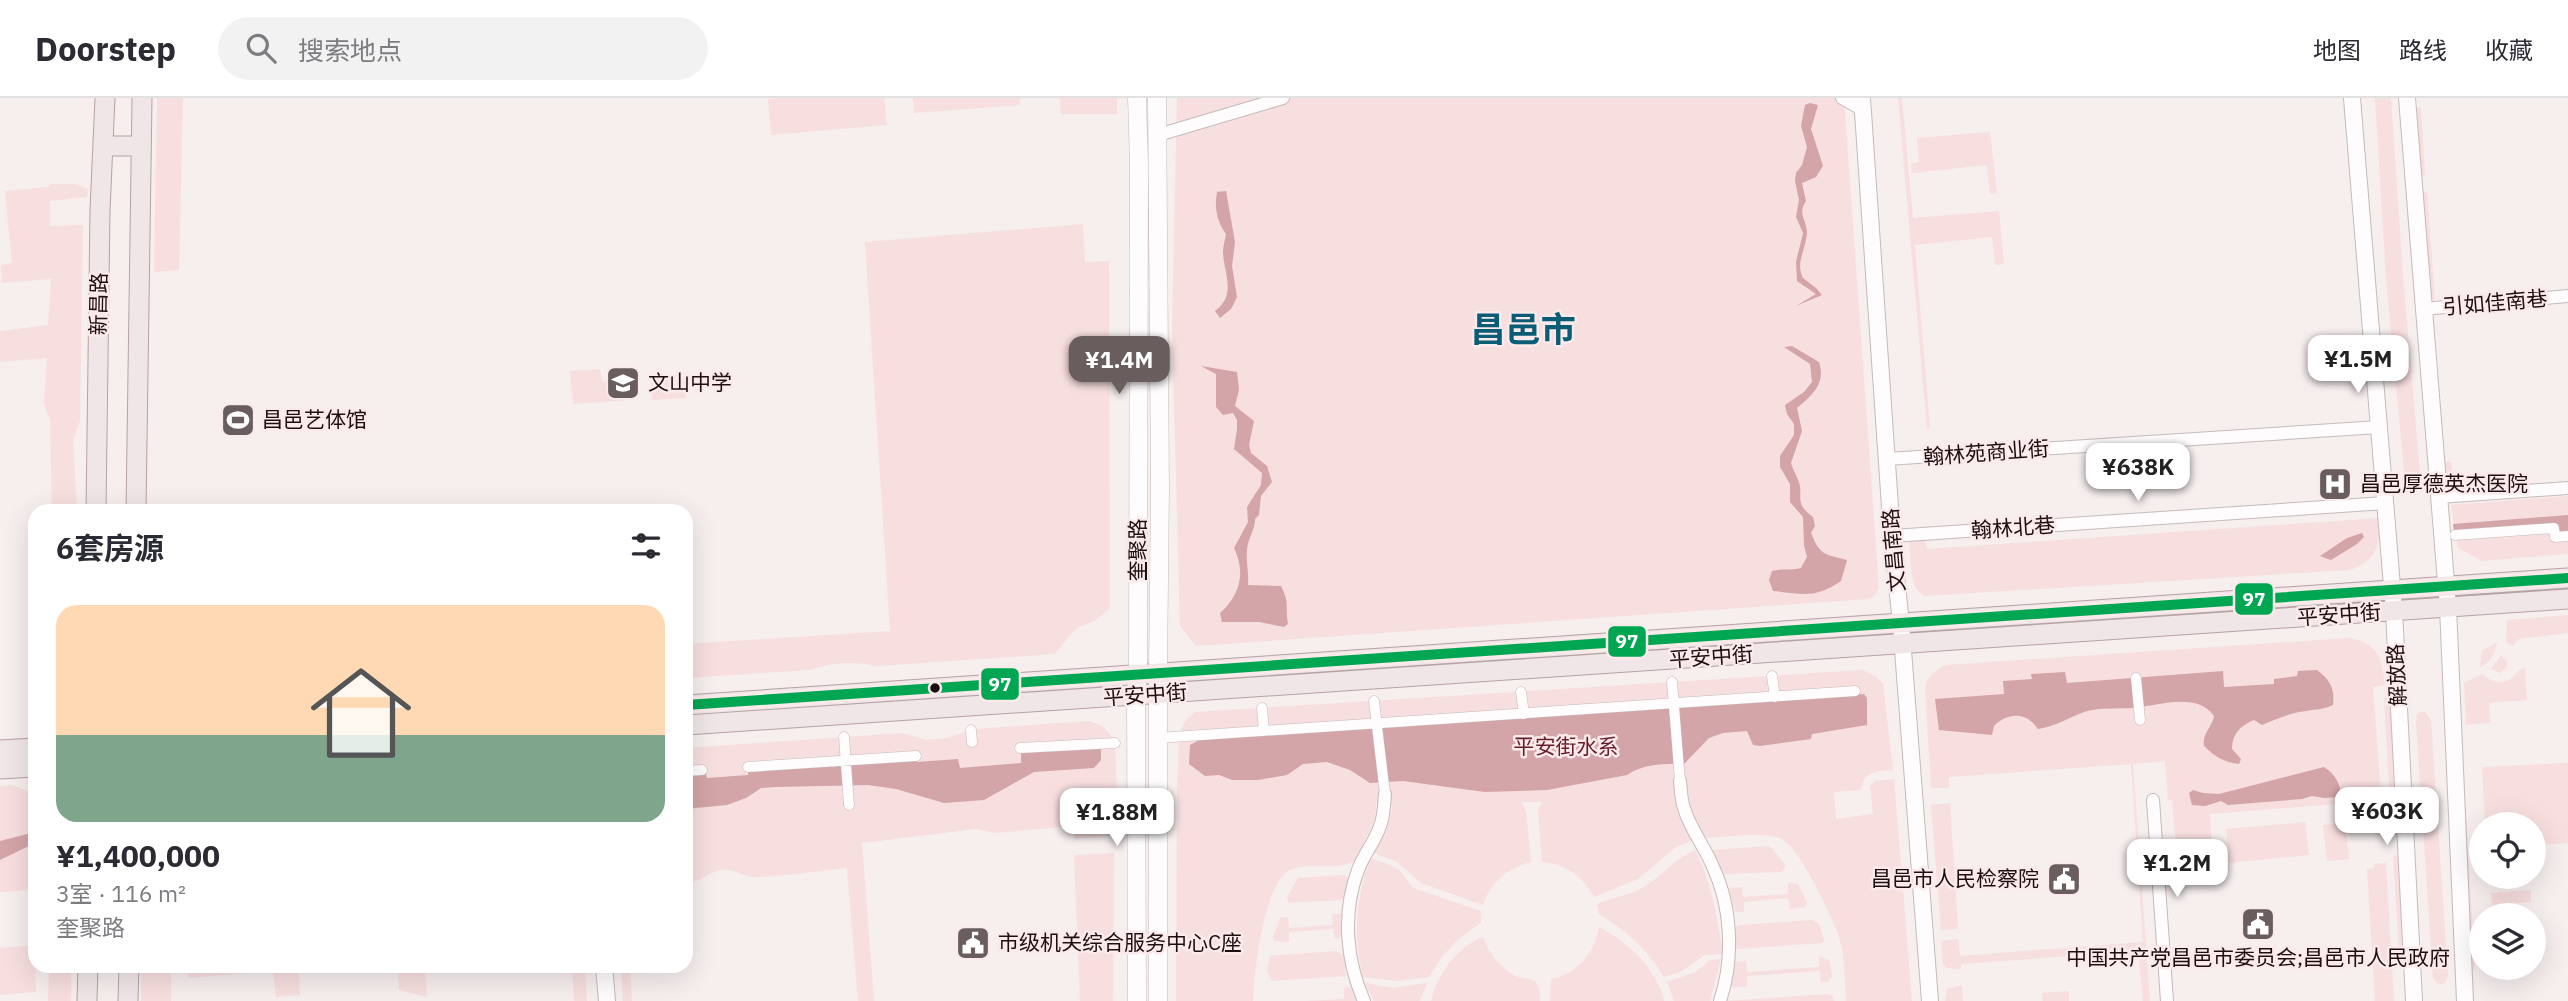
<!DOCTYPE html>
<html lang="zh">
<meta charset="utf-8">
<style>
body{margin:0;font-family:"IBM Plex Sans","Noto Sans SC",sans-serif;background:#f2f2f3;color:#2b2b33;height:100vh;display:flex;flex-direction:column;font-size:26px;white-space:nowrap}
*{box-sizing:border-box;margin:0}
p{font-size:23px;color:#7c7c81}
.icon{flex:none;width:38px;height:38px;fill:none;stroke:currentColor;stroke-width:2;stroke-linecap:round;stroke-linejoin:round}
.map{position:relative;flex:1;overflow:hidden}
.sheet{position:absolute;left:28px;top:406px;width:665px;height:469px;display:flex;flex-direction:column;background:#fff;border-radius:21px;box-shadow:0 7px 28px #0002}
.sheet>*{flex:none}
.tools{position:absolute;left:2469px;top:714px;display:grid;gap:14px}
.tools a{display:grid;place-items:center;width:77px;height:77px;border-radius:50%;background:#fff;box-shadow:0 7px 28px #0002;font-size:35px}
.price{position:absolute;translate:-50% -60px;padding:0 16px;border-radius:14px;background:#fff;color:#222;font-size:23px;line-height:46px;filter:drop-shadow(0 2px 4px #0008)}
.price::after{content:'';position:absolute;left:50%;top:42px;width:21px;height:16px;margin-left:-10px;background:inherit;clip-path:polygon(0 0,100% 0,50% 100%)}
.price.active{background:#695d5e;color:#fff}
ul{padding:0;list-style:none}
li{display:grid;align-content:center;gap:14px;height:371px;padding:0 28px}
li span{display:grid;place-items:center;height:217px;border-radius:21px;color:#555}
li>.icon{margin-inline-start:auto}
span .icon{width:126px;height:126px;fill:#fffc;stroke-width:1}
li b{font-size:30px}
h2{display:flex;justify-content:space-between;align-items:center;height:84px;padding:0 28px;font-size:30px}
header{display:flex;align-items:center;gap:42px;box-sizing:border-box;height:98px;padding:0 35px;background:#fff;border-bottom:2px solid #e1e1e2}
header strong{font-size:33px}
nav{display:flex;gap:38px;margin-inline-start:auto;font-size:24px}
.search{width:490px;height:63px;background:#f2f2f3;display:flex;align-items:center;gap:18px;box-sizing:border-box;padding:0 24px;border-radius:38px;color:#7c7c81;font-size:26px}
.map>svg:first-child{display:block}
</style>
<header>
<strong>Doorstep</strong>
<div class="search"><svg class="icon" aria-label="search" viewBox="0 0 24 24"><circle cx="10" cy="10" r="6"/><path d="M15 15l6 6"/></svg>搜索地点</div>
<nav><a>地图</a><a>路线</a><a>收藏</a></nav>
</header>
<div class="map">
<svg width="2568" height="903" viewBox="0 0 2568 903">
<rect width="100%" height="100%" fill="#f7eeee"/>
<path fill="#f7dedf" d="M157,0H183L179,172L154,174Z
M781,0H884L887,27L771,37L768,1Z
M913,0H1020V7L914,15Z
M1060,0H1117V16H1061Z
M1177,0H1844L1879,490L1874,498L1868,501L1196,548L1180,528L1172,230Z
M1898,0H1902L1913,120L1999,113L2004,166L1995,167L1992,139L1915,147L1930,330L1927,331Z
M2375,0H2391L2403,178L2420,375L2410,381L2404,373L2386,180Z
M2421,9L2425,78L2419,79L2415,10Z
M1990,34L1997,95L1990,96L1987,67L1912,75L1911,66L1919,64L1917,40Z
M50,86H76L88,91L87,99L50,103V128L83,127L80,323L73,342L77,413H52L50,322L44,306L47,260L0,264V233L48,227L51,181L2,185L1,167L12,165L5,93L49,89Z
M2427,94L2435,201L2428,203L2420,95Z
M1083,126L1085,164L1109,163L1110,510L1095,523L1079,529L1069,538L1055,556L877,568C852,563 833,564 810,572L686,580V546L890,533L865,144Z
M600,271L602,284L629,280L630,302L573,306L570,273Z
M684,280L686,300L652,302L651,283Z
M2444,364H2451L2454,393L2446,394Z
M2568,398V456L2482,463L2458,450L2451,407Z
M2379,420C2381,446 2376,464 2349,472L1925,498C1908,491 1911,458 1909,442L1924,440L1927,451Z
M2568,517V535L2519,541L2512,548L2506,544L2507,522Z
M2348,540C2378,545 2382,559 2385,587L2373,589L2382,711L2363,712L2362,704L2210,716L2213,766L2193,777L2178,778L2172,702H2168L2165,663L2133,666L2150,903H2143L2138,853L1961,866V871L1946,870L1943,866L1941,843L1958,841L1960,858L2143,844L2131,666L1949,679V690H1931L1925,590C1928,578 1934,573 1946,567Z
M2497,544C2495,556 2491,563 2480,570L2482,553Z
M2501,557L2507,563V569L2500,575L2491,571Z
M2525,570L2527,602L2489,605L2490,625L2466,627L2464,585L2483,576C2494,588 2509,587 2519,572Z
M1863,572L1877,579L1883,586L1893,672C1877,673 1863,673 1861,692L1834,694L1836,721L1873,716L1870,688L1875,683L1894,681L1912,903H1846C1845,883 1845,858 1839,839C1832,818 1801,752 1782,741C1766,733 1726,739 1707,740C1693,726 1690,706 1687,687L1675,690L1677,714L1693,742L1676,749L1638,781L1594,799C1583,778 1566,766 1542,764L1538,712L1542,704H1521L1526,713L1531,764C1507,771 1491,783 1483,807L1421,785L1397,764L1374,755L1389,724L1393,708L1376,705C1377,719 1372,728 1366,740C1364,746 1361,755 1357,760C1344,776 1304,760 1286,775C1263,794 1254,873 1253,903H1176L1177,695L1179,635L1186,622L1195,614Z
M2384,600H2393L2400,722L2391,723Z
M2420,614H2425L2431,622L2448,878L2445,885L2439,887L2433,880L2416,624L2417,616Z
M1089,623L1102,628L1115,642L1118,737L1075,741L1073,728L995,735L976,731L862,745L874,903H858L847,770C817,773 788,778 758,779C745,780 735,770 721,772C708,774 698,785 686,786V650L902,635L927,642L946,640L975,631Z
M2459,660H2463L2475,872H2470Z
M2568,665V745L2534,747V726H2485L2482,669Z
M12,687L35,696V792L0,794V688Z
M1950,705L1958,831L1941,832L1931,707Z
M2305,724L2309,757L2229,765L2226,731Z
M2345,725L2349,761L2327,763L2323,727Z
M1770,748L1786,768L1782,774L1723,776L1713,752Z
M1695,752C1712,785 1717,820 1723,856L1705,857L1680,874L1664,879C1648,852 1626,832 1599,816L1597,806C1610,800 1627,798 1640,791C1661,780 1673,762 1695,752Z
M1114,755L1113,903H1080L1074,757Z
M2401,757L2407,847L2403,865L2400,866L2393,758Z
M1369,760L1390,767L1400,773L1413,790L1481,813V825C1456,841 1444,854 1429,879L1397,883L1363,879C1352,833 1357,805 1369,760Z
M2386,765L2394,903H2375L2367,771L2374,770V766Z
M1344,777L1351,782L1345,799L1341,802L1289,805L1287,799L1298,780Z
M1788,785L1798,786L1807,804L1805,809L1790,811L1788,800L1744,804V814H1735L1729,790L1742,789L1743,799L1788,796Z
M2531,792V804L2492,807L2491,795Z
M1332,816H1341L1342,839L1335,841L1333,831L1289,834V844L1274,843L1273,839L1281,819H1288L1289,830L1333,827Z
M1813,822L1819,826L1824,842L1822,845L1737,851L1735,848L1734,832L1738,827Z
M1599,829C1627,844 1657,870 1664,903H1550L1551,881C1577,876 1595,855 1599,829Z
M1483,839C1489,855 1499,870 1516,878C1523,881 1533,879 1537,886C1540,891 1540,897 1540,903H1431C1437,877 1457,849 1483,839Z
M35,847L36,894L0,897V850Z
M1335,853L1344,857L1346,878L1272,883L1267,873L1270,858Z
M1819,858L1830,863L1832,879L1828,884H1821L1820,873L1747,878V889H1733L1730,886L1735,864L1746,863L1747,874L1819,869Z
M1721,861L1710,903H1674L1667,884L1696,874L1710,862Z
M49,868H71V903H48Z
M141,868H171V903H141Z
M188,868H381L299,872L300,897L276,899L273,873L188,880Z
M398,868H483L425,872L427,899L399,892Z
M572,868H585L587,903H574Z
M621,868H630L632,903H623Z
M1365,885L1393,890L1427,885L1420,903H1374Z
M1962,887L1963,903H1945L1947,891Z
M1351,889L1359,903H1306L1344,901V890Z
M2069,893V903H2043L2042,895Z
M1828,896L1833,898L1834,903H1725Z"/>
<path fill="#d3a4a8" d="M1810,5L1818,7L1811,31L1823,68L1816,79L1802,85L1806,103C1797,116 1807,122 1807,135C1806,151 1795,165 1803,180L1816,190L1822,197L1796,208L1816,196L1797,183L1796,164L1803,135L1796,119L1799,102L1795,83L1796,75L1802,67L1807,49L1801,28L1805,7Z
M1226,93L1235,144L1232,168L1237,199L1231,211L1220,220L1215,213C1237,197 1224,176 1223,154C1223,148 1225,142 1226,136C1217,124 1214,109 1217,94Z
M1792,248L1819,264C1826,285 1813,297 1797,310L1802,333L1791,365C1793,372 1796,376 1798,382C1805,397 1792,404 1813,419L1815,428L1811,435C1820,458 1825,456 1847,462L1841,483C1815,501 1803,496 1773,493L1769,482L1772,473C1782,470 1791,473 1801,470L1807,459L1804,447L1803,419L1790,404V386L1780,369V358L1794,337V326L1787,316L1785,307L1804,294L1812,284L1810,266L1784,249Z
M1201,268L1237,274L1239,292L1235,308L1254,323L1249,347L1251,355L1267,368L1272,384L1261,398L1259,417L1255,421C1255,433 1247,441 1247,453C1246,465 1249,476 1248,487L1281,488C1290,506 1285,507 1288,526L1284,529L1259,524H1222L1220,515C1240,497 1246,475 1234,450L1248,424L1247,409L1261,387L1262,375L1234,351L1237,331V322L1233,315L1223,317L1216,309V276Z
M2568,417V434H2560L2558,427L2454,434L2453,426Z
M2362,435L2364,439L2357,446L2331,462L2320,458L2347,440Z
M2317,572C2330,582 2335,590 2333,607C2323,612 2316,611 2306,613C2290,615 2276,621 2262,627L2254,622C2240,628 2232,636 2232,651L2241,661L2239,666C2224,664 2215,659 2204,648C2202,635 2212,630 2214,618C2197,593 2157,608 2133,610C2118,611 2098,609 2084,614C2068,620 2056,628 2038,631C2027,614 2008,614 1994,628L1992,637L1939,632L1935,601L2004,596L2003,583L2032,581L2031,576L2065,574L2067,585L2223,573L2224,589L2274,586V581L2297,578L2298,573Z
M1864,596L1867,600V627L1812,636L1811,641L1760,648L1753,647L1747,633L1723,635L1709,640L1684,666C1663,666 1645,665 1627,677L1547,692L1485,694L1403,683L1370,685L1350,672L1327,664L1303,666L1287,677L1258,682H1232L1219,677L1205,678L1189,666L1190,647L1199,642Z
M1101,648V662L1094,670L1034,674L984,702L944,705L896,691L868,687L776,689L761,690L746,700L727,707L686,711V677L706,676L707,680L748,677V672L916,660L917,664L958,661L960,670L1021,665V654Z
M2324,669C2335,676 2341,686 2341,699L2324,700L2312,698L2302,701L2228,707L2221,703L2205,708L2192,707L2189,695L2193,692L2203,695L2219,696Z
M35,734V745L0,762V743Z"/>
<g fill="none" stroke-linecap="round" stroke-linejoin="round">
<g stroke="#c6baba" stroke-width="11">
<path id="pedestrian" d="M2455,437L2554,430L2555,439L2568,438
M1772,578L1775,599
M2136,580L2140,622
M1672,584L1680,683
M1521,594L1524,616
M1374,603L1385,696
M1262,610L1264,633
M971,632L972,644
M844,639L849,707
M1158,640L1855,593
M1020,650L1115,645
M748,669L916,658
M686,673L702,672"/>
</g>
<g stroke="#c6baba" stroke-width="14">
<path id="minor" d="M1842,0L1863,12
M1158,37L1283,0
M2423,211L2568,198
M1887,361L2379,329
M2439,399L2568,390
M1892,438L2385,405
M1680,683C1681,692 1681,702 1684,710C1690,731 1705,749 1713,769C1732,809 1734,861 1720,903
M2153,702L2167,903
M1364,903C1346,862 1342,815 1358,772C1363,757 1375,744 1380,728C1384,719 1384,707 1385,696"/>
</g>
<g stroke="#c6baba" stroke-width="18">
<path id="tertiary" d="M1862,0L1892,438L1901,526L1930,903
M2352,0L2394,513L2414,903
M2407,0L2448,509L2465,903
M604,868L607,903"/>
</g>
<g stroke="#c6baba" stroke-width="19">
<path id="secondary" d="M1157,0L1160,389L1158,574V903
M1137,903L1136,598L1138,577L1139,65L1137,0"/>
</g>
<g stroke="#b6a2a4" stroke-width="21">
<path id="primary" d="M105,48H141
M96,413L100,112L105,0
M136,413L142,0
M686,607L2568,480
M686,627L2568,501
M0,652L35,650
M0,671L35,669
M87,903L88,868
M128,903L129,868"/>
</g>
<use href="#pedestrian" stroke="#fefcfc" stroke-width="10"/>
<use href="#minor" stroke="#fefcfc" stroke-width="12"/>
<use href="#tertiary" stroke="#fefcfc" stroke-width="16"/>
<use href="#secondary" stroke="#fefcfc" stroke-width="18"/>
<use href="#primary" stroke="#f0e6e7" stroke-width="19"/>
<g stroke="#fbeaeb" stroke-width="16">
<path id="bus-1" d="M686,607L2568,480"/>
</g>
<use href="#bus-1" stroke="#00a651" stroke-width="10"/>
</g>
<defs>
<g id="school-square" transform="scale(1.75)"><rect x="-9" y="-9" width="18" height="18" rx="4" fill="#695d5e" stroke="#fbeaeb"/><path d="M0-5L7-2L0 1L-7-2ZM-4 1L0 2.5L4 1V4Q0 6-4 4Z" fill="#fff"/></g>
<g id="stadium-square" transform="scale(1.75)"><rect x="-9" y="-9" width="18" height="18" rx="4" fill="#695d5e" stroke="#fbeaeb"/><path d="M0-5a6.5 5 0 1 0 0 10a6.5 5 0 1 0 0-10ZM-3.5-1.8h7v3.6h-7Z" fill="#fff"/></g>
<g id="hospital-square" transform="scale(1.75)"><rect x="-9" y="-9" width="18" height="18" rx="4" fill="#695d5e" stroke="#fbeaeb"/><path d="M-5-5h3v3.5h4V-5h3V5h-3V1.5h-4V5h-3Z" fill="#fff"/></g>
<g id="civic-square" transform="scale(1.75)"><rect x="-9" y="-9" width="18" height="18" rx="4" fill="#695d5e" stroke="#fbeaeb"/><path d="M-.6-6.5H3V-4.5H.6V-3L4-1V1h2V6H-6V1h2V-1L-.6-3ZM-1.2 2.5V6h2.4V2.5Z" fill="#fff"/></g>
</defs>
<g fill-rule="evenodd">
<use href="#school-square" x="623" y="285"/>
<use href="#stadium-square" x="238" y="322"/>
<use href="#hospital-square" x="2335" y="386"/>
<use href="#civic-square" x="2064" y="781"/>
<use href="#civic-square" x="2258" y="826"/>
<use href="#civic-square" x="973" y="845"/>
</g>
<circle fill="#1d0f10" stroke="#fbeaeb" stroke-width="2.5" cx="935" cy="590" r="6"/>
<g text-anchor="middle" stroke-width="5" stroke-linejoin="round" paint-order="stroke">
<g font-size="21" fill="#1d0f10" stroke="#fbeaeb">
<text transform="translate(2495 205) rotate(-5)" y="7">引如佳南巷</text>
<text transform="translate(99 206) rotate(-89)" y="7">新昌路</text>
<text transform="translate(1986 355) rotate(-4)" y="7">翰林苑商业街</text>
<text transform="translate(2013 430) rotate(-4)" y="7">翰林北巷</text>
<text transform="translate(1138 452) rotate(-90)" y="7">奎聚路</text>
<text transform="translate(1894 452) rotate(-95)" y="7">文昌南路</text>
<text transform="translate(2339 517) rotate(-4)" y="7">平安中街</text>
<text transform="translate(1711 559) rotate(-4)" y="7">平安中街</text>
<text transform="translate(2397 577) rotate(-93)" y="7">解放路</text>
<text transform="translate(1145 597) rotate(-4)" y="7">平安中街</text>
</g>
<g font-size="21" fill="#1d0f10" stroke="#fbeaeb" text-anchor="start">
<text x="648" y="292">文山中学</text>
<text x="262" y="329">昌邑艺体馆</text>
<text x="2360" y="393">昌邑厚德英杰医院</text>
<text x="2039" y="788" text-anchor="end">昌邑市人民检察院</text>
<text x="998" y="852">市级机关综合服务中心C座</text>
<text x="2258" y="867" text-anchor="middle">中国共产党昌邑市委员会;昌邑市人民政府</text>
</g>
<g font-size="21" fill="#671c2a" stroke="#fbeaeb">
<text x="1566" y="656">平安街水系</text>
</g>
<g font-size="35" font-weight="bold" fill="#0b5d75" stroke="#fbeaeb">
<text x="1523" y="244">昌邑市</text>
</g>
</g>
<g stroke="#fbeaeb" stroke-width="2.5">
<rect x="2234" y="484" width="40" height="34" rx="7" fill="#00a651"/>
<rect x="1607" y="527" width="40" height="33" rx="7" fill="#00a651"/>
<rect x="980" y="569" width="40" height="34" rx="7" fill="#00a651"/>
</g>
<g font-size="19" text-anchor="middle" font-weight="bold" fill="#fff">
<text x="2254" y="508">97</text>
<text x="1627" y="550">97</text>
<text x="1000" y="593">97</text>
</g>
</svg>
<div class="tools">
<a><svg class="icon" aria-label="locate" viewBox="0 0 24 24"><circle cx="12" cy="12" r="6"/><path d="M12 2v4M12 18v4M2 12h4M18 12h4"/></svg></a>
<a><svg class="icon" aria-label="layers" viewBox="0 0 24 24"><path d="M12 4l9 5-9 5-9-5zM3 14l9 5 9-5"/></svg></a>
</div>
<b class="price" style="left:2358px;top:297px">¥1.5M</b>
<b class="price active" style="left:1119px;top:298px">¥1.4M</b>
<b class="price" style="left:2138px;top:405px">¥638K</b>
<b class="price" style="left:2387px;top:749px">¥603K</b>
<b class="price" style="left:1117px;top:750px">¥1.88M</b>
<b class="price" style="left:2177px;top:801px">¥1.2M</b>
<section class="sheet">
<h2>6套房源<svg class="icon" aria-label="filters" viewBox="0 0 24 24"><path d="M4 7h16M4 17h16"/><circle cx="9" cy="7" r="2"/><circle cx="15" cy="17" r="2"/></svg></h2>
<ul>
<li><span style="background:linear-gradient(#ffd9b3 60%,#7fa58c 0)"><svg class="icon" aria-label="home" viewBox="0 0 24 24"><path d="M3 11l9-7 9 7M6 9v11h12V9"/></svg></span><div><b>¥1,400,000</b><p>3室 · 116 m²</p><p>奎聚路</p></div></li>
</ul>
</section>
</div>
